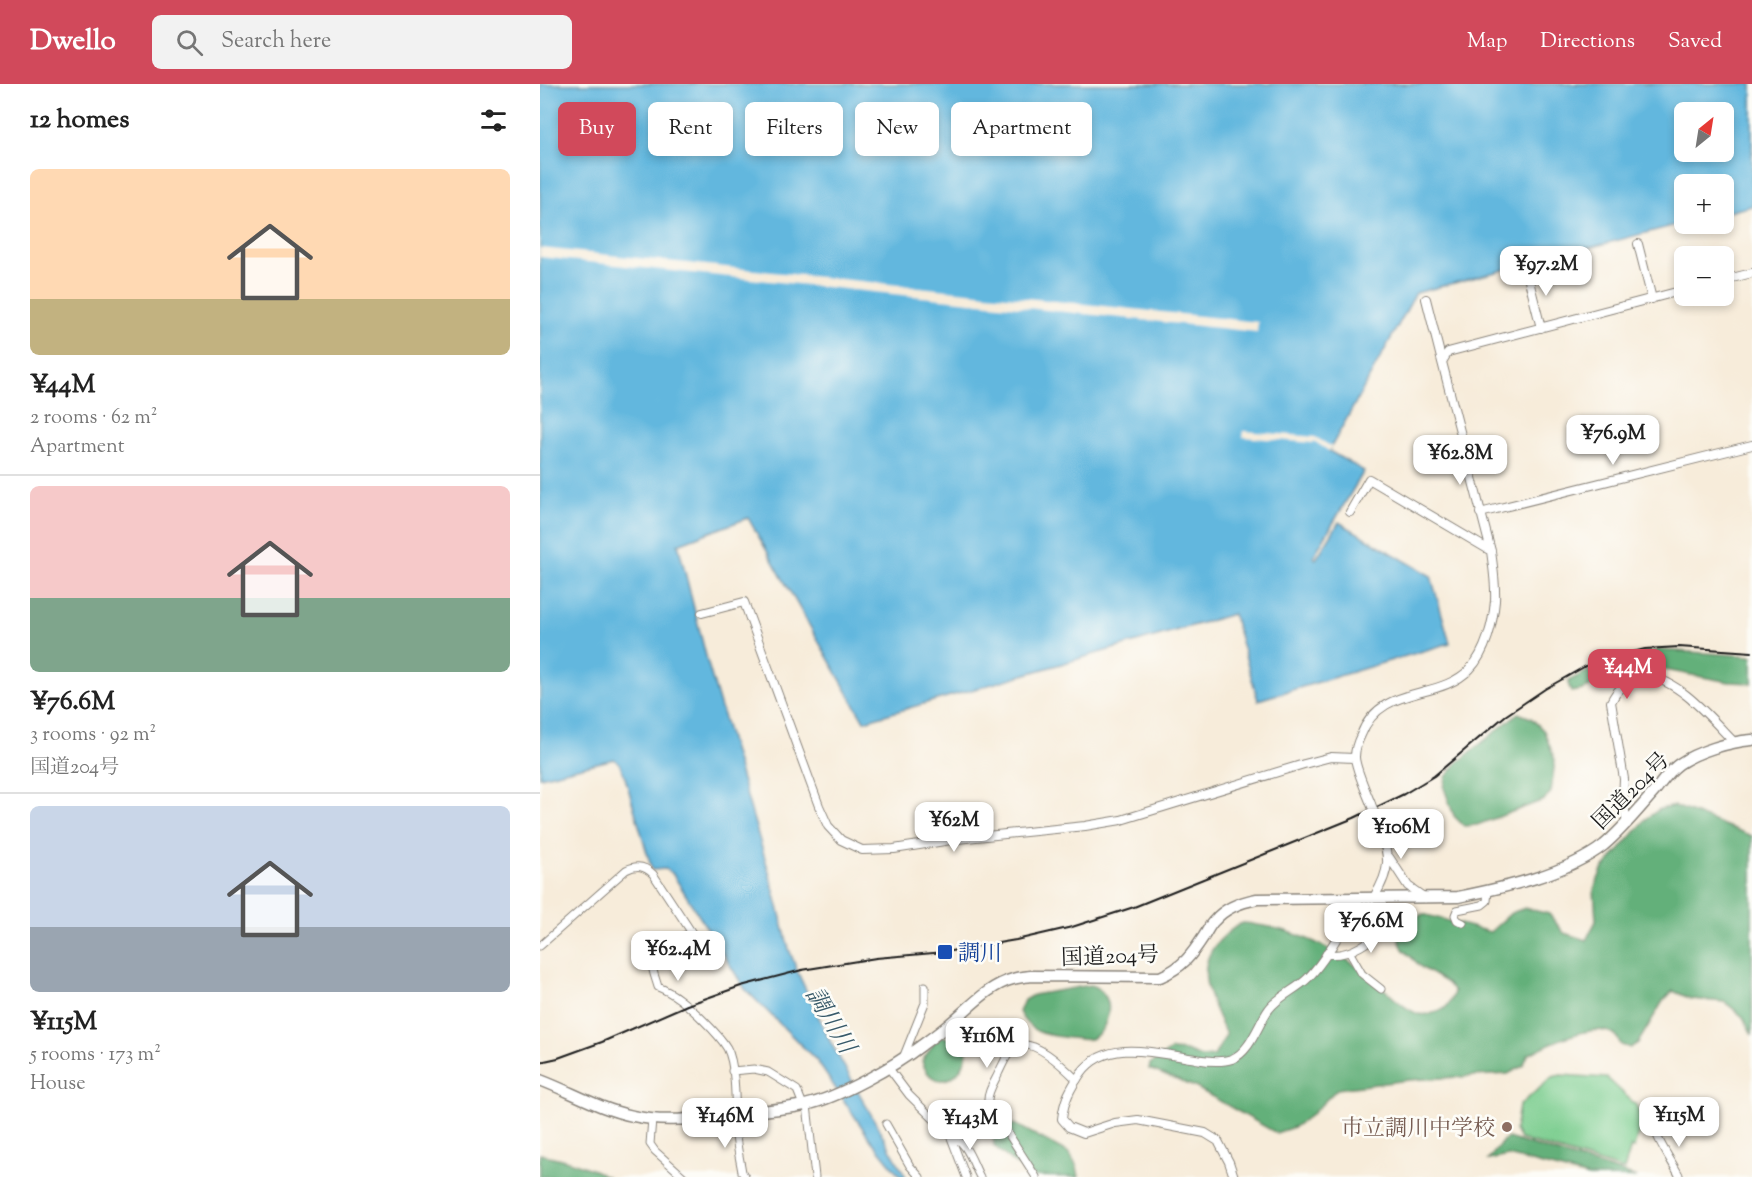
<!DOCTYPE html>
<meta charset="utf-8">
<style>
body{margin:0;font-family:"Sorts Mill Goudy","Noto Serif JP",serif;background:#f2f2f2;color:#222;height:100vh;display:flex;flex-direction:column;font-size:22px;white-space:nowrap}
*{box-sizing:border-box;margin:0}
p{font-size:20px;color:#767676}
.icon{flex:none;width:33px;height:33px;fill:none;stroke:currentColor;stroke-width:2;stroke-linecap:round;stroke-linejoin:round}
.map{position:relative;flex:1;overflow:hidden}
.side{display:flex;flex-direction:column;background:#fff;width:540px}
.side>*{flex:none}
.hud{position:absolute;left:18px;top:18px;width:570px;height:54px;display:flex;gap:12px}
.needle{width:39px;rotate:30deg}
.tools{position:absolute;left:1134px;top:18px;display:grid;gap:12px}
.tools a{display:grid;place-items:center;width:60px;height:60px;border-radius:9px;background:#fff;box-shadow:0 3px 9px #0003;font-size:30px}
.price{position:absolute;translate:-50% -51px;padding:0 14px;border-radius:12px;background:#fff;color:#222;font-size:20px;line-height:39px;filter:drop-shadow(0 2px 3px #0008)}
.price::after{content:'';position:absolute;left:50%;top:36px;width:18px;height:14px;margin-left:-9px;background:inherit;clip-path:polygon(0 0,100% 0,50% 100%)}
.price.current{background:#d1495b;color:#fff}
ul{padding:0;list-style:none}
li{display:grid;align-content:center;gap:12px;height:318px;padding:0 30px}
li+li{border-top:2px solid #e0e0e0}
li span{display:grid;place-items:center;height:186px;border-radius:9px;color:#555}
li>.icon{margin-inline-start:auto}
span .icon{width:108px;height:108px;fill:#fffc;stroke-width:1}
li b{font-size:26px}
h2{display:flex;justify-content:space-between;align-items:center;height:72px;padding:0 30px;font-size:26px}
.tag{padding:0 21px;border-radius:9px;background:#fff;box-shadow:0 3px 9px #0003;font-size:21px;line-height:54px}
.tag.current{background:#d1495b;color:#fff}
header{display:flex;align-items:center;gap:36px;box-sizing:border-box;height:84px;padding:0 30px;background:#d1495b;color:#fff}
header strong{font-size:28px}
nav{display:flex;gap:33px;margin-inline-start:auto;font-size:21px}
.search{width:420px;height:54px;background:#f2f2f2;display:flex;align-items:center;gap:15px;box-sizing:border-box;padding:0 21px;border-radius:9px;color:#767676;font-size:22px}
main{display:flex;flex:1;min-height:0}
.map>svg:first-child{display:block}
</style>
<header>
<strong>Dwello</strong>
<div class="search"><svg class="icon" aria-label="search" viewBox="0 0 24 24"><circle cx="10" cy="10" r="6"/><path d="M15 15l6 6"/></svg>Search here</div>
<nav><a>Map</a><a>Directions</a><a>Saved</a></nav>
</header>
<main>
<section class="side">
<h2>12 homes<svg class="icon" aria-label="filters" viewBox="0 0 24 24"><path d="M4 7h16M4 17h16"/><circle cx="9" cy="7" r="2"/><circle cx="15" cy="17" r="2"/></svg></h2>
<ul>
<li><span style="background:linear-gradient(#ffd9b3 70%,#c2b280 0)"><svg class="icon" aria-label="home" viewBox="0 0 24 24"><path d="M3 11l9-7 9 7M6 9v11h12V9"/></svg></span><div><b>¥44M</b><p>2 rooms · 62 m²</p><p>Apartment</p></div></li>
<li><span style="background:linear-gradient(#f6c9c9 60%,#7fa58c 0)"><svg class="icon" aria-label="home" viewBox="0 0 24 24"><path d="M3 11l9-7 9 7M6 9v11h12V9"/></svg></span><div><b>¥76.6M</b><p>3 rooms · 92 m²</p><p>国道204号</p></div></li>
<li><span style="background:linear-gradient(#c9d6e8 65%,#9aa5b1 0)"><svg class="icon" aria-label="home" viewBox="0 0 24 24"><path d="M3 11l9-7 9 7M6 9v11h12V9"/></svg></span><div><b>¥115M</b><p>5 rooms · 173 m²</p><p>House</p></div></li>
</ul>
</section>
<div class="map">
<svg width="1212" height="1093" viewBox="0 0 1212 1093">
<rect width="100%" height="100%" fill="#fdfcf7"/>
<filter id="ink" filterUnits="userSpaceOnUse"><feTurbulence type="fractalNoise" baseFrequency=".0167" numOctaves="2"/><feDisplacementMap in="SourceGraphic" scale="12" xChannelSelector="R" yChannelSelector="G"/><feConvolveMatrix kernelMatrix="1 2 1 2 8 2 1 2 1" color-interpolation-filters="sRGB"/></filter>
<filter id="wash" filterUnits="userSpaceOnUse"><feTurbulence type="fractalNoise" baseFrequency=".008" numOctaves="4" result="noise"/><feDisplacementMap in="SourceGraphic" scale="24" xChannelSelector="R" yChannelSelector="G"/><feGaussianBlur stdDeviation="1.35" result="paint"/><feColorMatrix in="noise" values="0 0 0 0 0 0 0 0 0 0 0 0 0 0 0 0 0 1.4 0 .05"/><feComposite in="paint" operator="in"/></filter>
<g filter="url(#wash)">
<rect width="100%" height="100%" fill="#f7ecda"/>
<path fill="#7bcd8f" stroke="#4c7456" stroke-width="1.5" d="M1021,991L1067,994L1096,1021L1102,1036L1094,1064L1091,1063L1084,1086L980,1055L975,1046L979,1022L1012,993Z"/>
<path fill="#64b07a" stroke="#40664b" stroke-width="1.5" d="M1118,566L1212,572V599L1189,598L1109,583L1083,587L1043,606L1031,608L1028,599L1030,596L1064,579Z
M978,629L991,634L1004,647L1015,676L1011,708L1004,716L937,741L924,742L914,732L904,704L906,693L916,680Z
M1135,722L1212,752V951L1203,933L1185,918L1151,915L1133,907L1123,917L1098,959L1090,964L1081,961C1079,957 1077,952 1073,950C1054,937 1006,961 988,971L983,982L968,990L869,996L797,1005L771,1031L754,1043L736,1049L655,1003L609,985L610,980L631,966L646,967L661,973L674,972L686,951C673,919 650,884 681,855C687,849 695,841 703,839C707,839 713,840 717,841C755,845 795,866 825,888C840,900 862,925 879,930C886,932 900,928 905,924C910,920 912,913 914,908L907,899L882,884L863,865L859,856L860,846L870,835L883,830L950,848L971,829L985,824L1009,830L1024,849L1046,856L1056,837L1054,805L1062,786L1108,733L1120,725Z
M551,901C556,903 562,906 565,912C573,924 566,947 553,954C547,957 537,955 530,954C508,951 490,951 479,928L484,916L493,911Z
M399,951L413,956L427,966C425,995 392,1011 382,977Z
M475,1040L529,1069L537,1083L539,1093L493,1092L471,1077L454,1062L453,1053L459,1045Z
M968,1054L1097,1093H1049L968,1072L948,1076L962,1058Z
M0,1070C24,1075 46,1081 68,1093H0Z"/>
<path fill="#62b7de" stroke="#3f6a7d" stroke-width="1.5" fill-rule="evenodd" d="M0,0H1212V122L1184,129V100H1144V139L876,209L789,367L824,387L773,473L776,475L799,438L891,492L910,559L718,616L693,530L324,637L208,434L138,460L168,580L229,788L249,865L258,889L290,957L366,1093H361L330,1055L277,977L205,905L132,789L125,785L112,786L84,690L79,679L74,675L0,693ZM1144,28H1184V68H1144Z"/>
<path fill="#f7ecda" d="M0,164L718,238L717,248L0,173Z
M704,347L775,353L792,363L789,367L774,357L773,359L703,353Z"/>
</g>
<g filter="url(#ink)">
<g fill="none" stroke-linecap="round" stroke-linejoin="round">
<g stroke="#8a847b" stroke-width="9">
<path id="minor" d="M923,839L917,836L915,831L917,826L942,821L947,817L948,807
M0,862L86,786C97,780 105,782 113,790L152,849C140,854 114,859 112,874C110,882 116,895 118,903C134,909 146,920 159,932C169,942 180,952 187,964C197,982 195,1029 196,1051C197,1064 200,1076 202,1088L205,1093
M810,869L822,890L841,905
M786,870C816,875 842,846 864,829
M363,974L385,919V902
M348,983L369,1011L410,1051C427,1057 432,1078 440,1093
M192,987L214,985L228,988L257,1006L263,1021
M267,1021L275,1093
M1112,1033C1113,1051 1130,1074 1139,1091V1093
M112,1035L110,1060L115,1067L144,1093
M346,1040L370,1082L380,1093
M410,1051L426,1093
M496,1093L448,1018C447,1008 455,997 459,988C463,980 467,969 474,964C491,950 525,984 537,996"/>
</g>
<g stroke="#8a847b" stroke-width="10">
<path id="tertiary" d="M1098,160L1112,215
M987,189L1001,244
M1184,196L1212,189
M886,215L902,278
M810,428L829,395L951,467
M940,429L1212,361
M162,529L204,518L279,722L288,742L301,756L322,766L354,765L417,755L545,742L581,736L764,680L791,673L814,674
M831,720C827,710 815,683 815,673C815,666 818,657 821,651C841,599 898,618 930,585C946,568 953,539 955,517C956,500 953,483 951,467L902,278L908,268L1144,206
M1087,740L1083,715L1084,695L1071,618C1076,607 1083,600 1095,596C1099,595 1104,593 1108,593C1139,595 1173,637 1194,658
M849,773L868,802L885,814
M834,813C855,779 847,769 836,733
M694,1093L689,1078L678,1057L665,1049L598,1036L575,1039L544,1049L529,1043L522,1035C524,1016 530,1005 541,989C567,953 619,970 656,975C667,977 680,979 692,975C711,967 718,940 729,925C740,911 756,906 768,894C790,871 804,840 820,814"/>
</g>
<g stroke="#8a847b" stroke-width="13">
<path id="trunk" d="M0,996C32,1008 59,1025 93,1032C123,1039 154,1035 184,1031C210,1028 238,1026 265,1021C298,1014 355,982 382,961C393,953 404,945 414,936C432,921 450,901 473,895C479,893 485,893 491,892L620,893C643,883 651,872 664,852C668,846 670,840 675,836C686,823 701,818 717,815L918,813C963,804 1027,790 1064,761C1083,745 1098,726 1114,708C1121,699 1129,687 1139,680C1158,667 1189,658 1212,656"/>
</g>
<use href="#minor" stroke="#fff" stroke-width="7"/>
<use href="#tertiary" stroke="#fff" stroke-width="8"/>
<use href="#trunk" stroke="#fff" stroke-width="10"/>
<path stroke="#1c1c1c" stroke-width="2" d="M0,978L18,974L62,958L147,921L201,902L262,886L336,874L405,868L476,856L532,843L594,823L814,734L864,710L894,692L965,632L1005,605L1051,579L1105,565L1139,563L1212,568"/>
<g stroke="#8a847b" stroke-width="10" stroke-linecap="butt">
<path id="tertiary-bridge" d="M831,720L836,733"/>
</g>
<use href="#tertiary-bridge" stroke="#fff" stroke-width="8"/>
</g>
</g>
<rect fill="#1a4fb4" stroke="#fdfcf7" stroke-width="2" x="397" y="860" width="16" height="16" rx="3"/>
<circle fill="#8d6e63" stroke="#fdfcf7" stroke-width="2" cx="967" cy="1043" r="6"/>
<g text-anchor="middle" stroke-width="5" stroke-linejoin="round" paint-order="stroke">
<g font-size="22" fill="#1c1c1c" stroke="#fdfcf7">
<text transform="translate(1090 706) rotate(-45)" y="8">国道204号</text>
<text transform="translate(570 871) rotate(-2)" y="8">国道204号</text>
</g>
<g font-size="22" fill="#164399" stroke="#fdfcf7" text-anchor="start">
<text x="418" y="876">調川</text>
</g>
<g font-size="22" fill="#785e54" stroke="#fdfcf7" text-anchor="end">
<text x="955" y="1051">市立調川中学校</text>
</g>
<g font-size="24" font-style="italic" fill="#385a6a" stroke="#fdfcf7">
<text transform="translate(291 936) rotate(59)" y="8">調川川</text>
</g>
</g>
</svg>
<div class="tools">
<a><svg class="needle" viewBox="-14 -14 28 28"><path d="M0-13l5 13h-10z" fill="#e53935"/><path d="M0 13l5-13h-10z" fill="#767676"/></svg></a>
<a>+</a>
<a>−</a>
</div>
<b class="price" style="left:1006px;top:213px">¥97.2M</b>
<b class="price" style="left:1073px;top:382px">¥76.9M</b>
<b class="price" style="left:920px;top:402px">¥62.8M</b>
<b class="price current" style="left:1087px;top:616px">¥44M</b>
<b class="price" style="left:414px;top:769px">¥62M</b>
<b class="price" style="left:861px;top:776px">¥106M</b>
<b class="price" style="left:831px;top:870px">¥76.6M</b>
<b class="price" style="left:138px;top:898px">¥62.4M</b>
<b class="price" style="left:447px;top:985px">¥116M</b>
<b class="price" style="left:1139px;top:1064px">¥115M</b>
<b class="price" style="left:185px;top:1065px">¥146M</b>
<b class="price" style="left:430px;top:1067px">¥143M</b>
<div class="hud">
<a class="tag current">Buy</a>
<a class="tag">Rent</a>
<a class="tag">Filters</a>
<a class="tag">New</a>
<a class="tag">Apartment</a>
</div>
</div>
</main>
